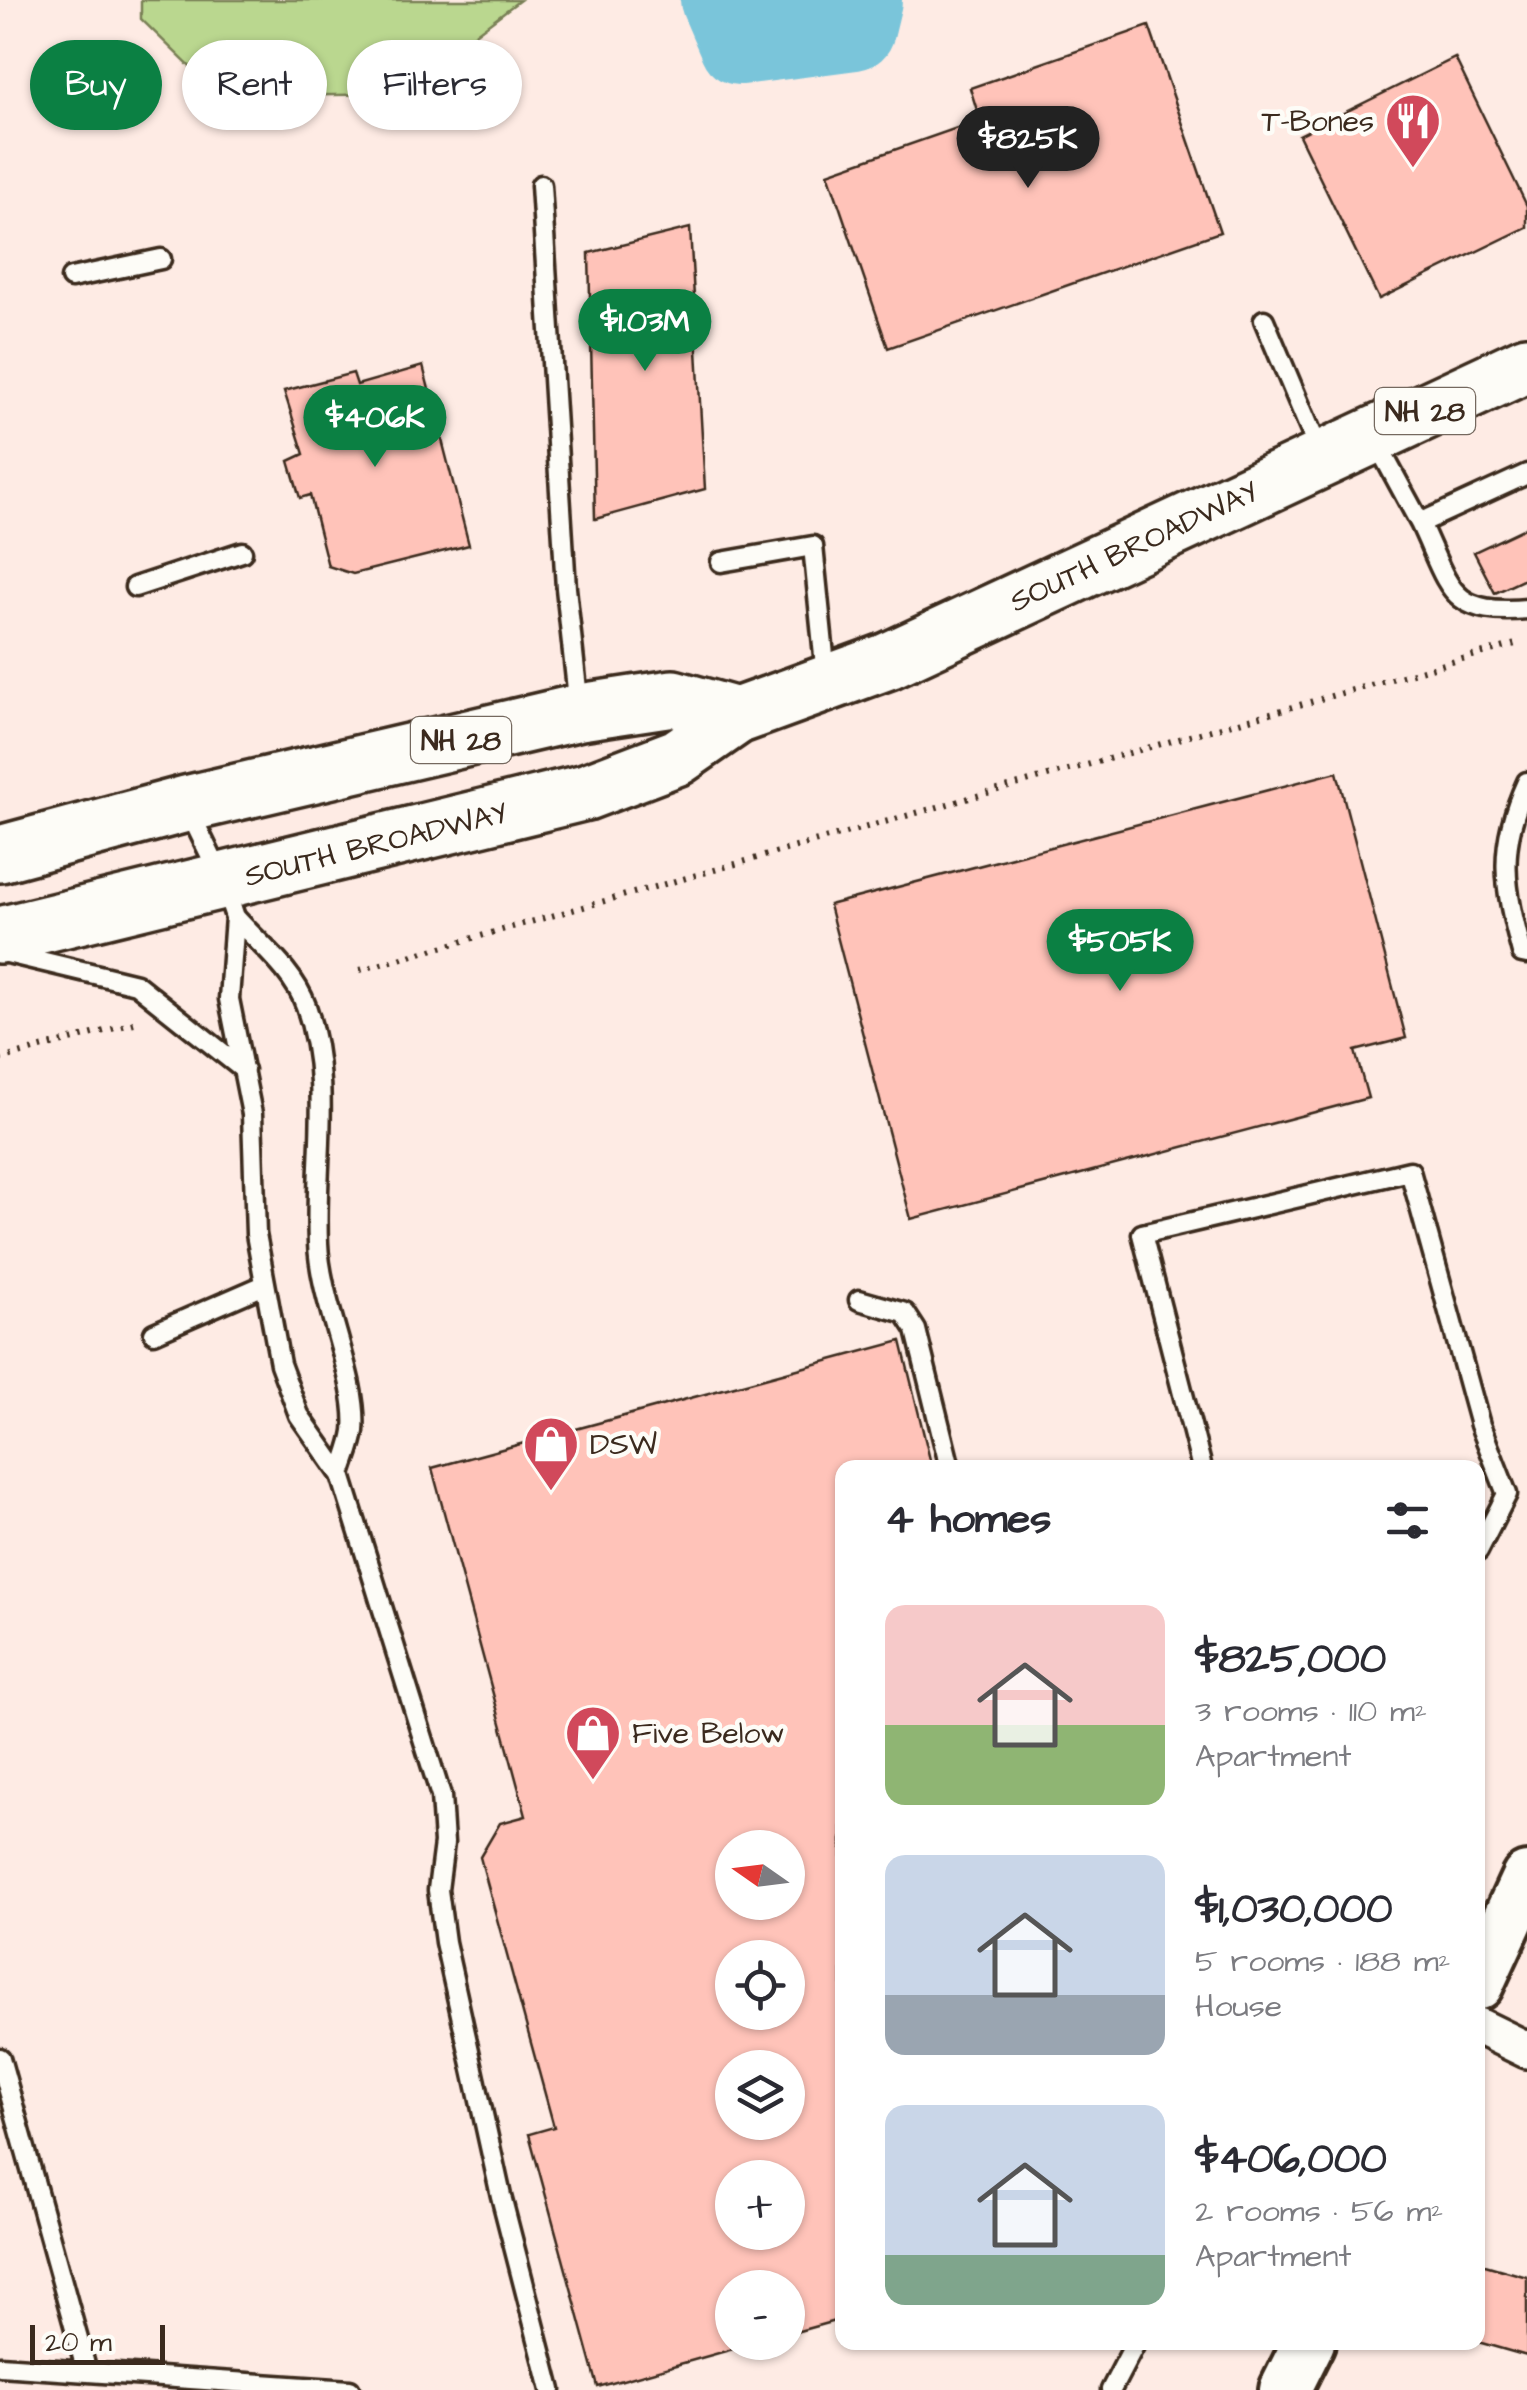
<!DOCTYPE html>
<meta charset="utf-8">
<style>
body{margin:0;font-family:"Architects Daughter",sans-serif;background:#f2f2f3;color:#2b2b33;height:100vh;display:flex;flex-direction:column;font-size:38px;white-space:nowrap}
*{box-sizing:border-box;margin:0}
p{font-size:32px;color:#7c7c81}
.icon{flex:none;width:55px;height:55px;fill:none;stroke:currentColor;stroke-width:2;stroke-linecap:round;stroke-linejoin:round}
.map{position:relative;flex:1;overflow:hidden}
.drawer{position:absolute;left:835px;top:1460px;width:650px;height:890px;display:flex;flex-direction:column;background:#fff;border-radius:20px;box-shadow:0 2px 8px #0004}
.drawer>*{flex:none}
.hud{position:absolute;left:30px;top:40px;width:655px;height:90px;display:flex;gap:20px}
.needle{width:65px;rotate:284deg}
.controls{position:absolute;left:715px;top:1830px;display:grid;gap:20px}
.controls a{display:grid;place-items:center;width:90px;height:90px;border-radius:50%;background:#fff;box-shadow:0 2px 8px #0004;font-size:50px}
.scale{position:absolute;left:30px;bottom:25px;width:135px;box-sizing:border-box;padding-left:10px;border:5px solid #3b2a1e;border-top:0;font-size:28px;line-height:35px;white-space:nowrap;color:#3b2a1e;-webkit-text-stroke:8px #fdfcf7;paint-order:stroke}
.price{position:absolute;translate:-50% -85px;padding:0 22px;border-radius:35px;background:#0b8043;color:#fff;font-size:32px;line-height:65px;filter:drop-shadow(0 2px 5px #0008)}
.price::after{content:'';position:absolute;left:50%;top:60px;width:30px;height:22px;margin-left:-15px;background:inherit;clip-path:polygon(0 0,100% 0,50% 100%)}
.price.active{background:#222;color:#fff}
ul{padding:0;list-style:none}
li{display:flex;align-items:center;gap:30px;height:250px;padding:0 50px}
li span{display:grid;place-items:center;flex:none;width:280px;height:200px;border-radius:20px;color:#555}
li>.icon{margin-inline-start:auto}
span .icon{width:120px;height:120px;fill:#fffc;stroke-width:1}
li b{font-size:42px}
h2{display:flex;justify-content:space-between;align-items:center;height:120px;padding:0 50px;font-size:42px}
.chip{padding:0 35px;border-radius:45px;background:#fff;box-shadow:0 2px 8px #0004;font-size:35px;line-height:90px}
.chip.active{background:#0b8043;color:#fff}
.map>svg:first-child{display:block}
</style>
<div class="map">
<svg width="1527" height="2390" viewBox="0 0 1527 2390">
<rect width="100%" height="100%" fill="#feebe4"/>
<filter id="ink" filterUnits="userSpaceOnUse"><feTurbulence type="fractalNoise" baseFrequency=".01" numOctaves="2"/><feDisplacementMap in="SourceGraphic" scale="20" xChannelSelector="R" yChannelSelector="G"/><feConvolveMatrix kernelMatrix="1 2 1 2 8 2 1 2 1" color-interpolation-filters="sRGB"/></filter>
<g filter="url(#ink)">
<path fill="#bad78f" stroke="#7a8056" stroke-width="2.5" d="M141,0H520L395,94L221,97L141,19Z"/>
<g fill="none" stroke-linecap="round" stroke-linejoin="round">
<path stroke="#7ac5da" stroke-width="82" d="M721,0L740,44L854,29L861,0"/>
</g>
<path fill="#ffc3b9" stroke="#3b2a1e" stroke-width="2.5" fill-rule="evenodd" d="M1149,26L1220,232L888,348L828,173L980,120L970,88Z
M1455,58L1527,206V227L1379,299L1299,135Z
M690,228L705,489L595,519L589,253Z
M423,366L469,545L353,574L328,566L310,495L300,498L289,461L304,454L284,391L353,373L357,385Z
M1527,527V578L1495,593L1474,552Z
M1337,772L1406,1038L1355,1051L1368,1098L911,1219L829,905Z
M901,1341L932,1468H842V2319L788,2334V2288H732V2342H758L598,2387L529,2134L554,2127L480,1857L500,1823L526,1816L432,1468ZM732,1848H788V1902H732ZM732,1958H788V2012H732ZM732,2068H788V2122H732ZM732,2178H788V2232H732Z
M1478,2263L1527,2277V2356L1478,2342Z"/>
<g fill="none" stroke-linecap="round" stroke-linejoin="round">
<g stroke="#3b2a1e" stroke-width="25">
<path id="lane" d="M541,185L566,588L579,708
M71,278L161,259
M1264,320L1320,453
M1375,440L1420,523
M1527,474L1420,523C1450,586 1448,616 1527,609
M721,562L813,546L826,676
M135,587L242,552
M1527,782C1497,847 1504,886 1522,953L1527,954
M189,811L223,881L235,917L229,999L252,1114L256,1234L280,1364L299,1415L341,1475L441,1796L444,1843L438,1890L445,1942L501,2196L551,2390
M235,917C259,944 294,971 306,1006C333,1085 314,1163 318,1243C320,1302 359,1380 354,1431C352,1446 345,1461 341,1475
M3,952L136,984L244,1070
M859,1300L905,1313L916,1330L950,1468
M154,1333L262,1286
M1202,1468L1142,1234L1410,1171L1480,1425L1507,1494L1478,1551
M0,2058L87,2372
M0,2366L350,2390
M1111,2390L1136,2342"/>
</g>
<g stroke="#3b2a1e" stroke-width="42">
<path id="street" d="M1478,2026L1527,2050"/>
</g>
<g stroke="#3b2a1e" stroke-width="58">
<path id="secondary" d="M1478,1984L1527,1878
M1285,2390L1309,2342"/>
</g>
<g stroke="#3b2a1e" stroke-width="62">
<path id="primary" d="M0,854L186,804L580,712L673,698L737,716
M0,935L586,792L678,757L737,716L888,661L1527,364"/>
</g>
<path stroke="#3b2a1e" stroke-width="6" stroke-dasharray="2.5 8" stroke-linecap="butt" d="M360,970L1519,643
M0,1059L134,1023"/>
<use href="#lane" stroke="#fdfcf7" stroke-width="18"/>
<use href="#street" stroke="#fdfcf7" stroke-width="35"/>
<use href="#secondary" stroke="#fdfcf7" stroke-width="50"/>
<use href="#primary" stroke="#fdfcf7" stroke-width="55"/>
</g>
</g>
<defs>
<g id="restaurant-pin" transform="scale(2.875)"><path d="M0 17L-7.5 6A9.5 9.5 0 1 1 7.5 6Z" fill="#d1495b" stroke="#fdfcf7"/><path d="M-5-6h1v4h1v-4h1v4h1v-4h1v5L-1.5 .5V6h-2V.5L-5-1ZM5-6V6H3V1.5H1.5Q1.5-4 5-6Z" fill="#fff"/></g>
<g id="shop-pin" transform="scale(2.875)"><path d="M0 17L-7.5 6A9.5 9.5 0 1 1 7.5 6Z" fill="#d1495b" stroke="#fdfcf7"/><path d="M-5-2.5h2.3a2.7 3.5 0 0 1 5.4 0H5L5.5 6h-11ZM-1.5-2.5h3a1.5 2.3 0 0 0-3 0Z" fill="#fff"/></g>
</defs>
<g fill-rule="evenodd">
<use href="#restaurant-pin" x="1413" y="121"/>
<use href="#shop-pin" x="551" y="1444"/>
<use href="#shop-pin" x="593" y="1733"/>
</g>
<g text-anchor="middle" stroke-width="9" stroke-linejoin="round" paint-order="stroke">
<g fill="#fdfcf7" stroke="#75695f" stroke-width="2.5">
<rect x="1375" y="388" width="100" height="46" rx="8"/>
<rect x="411" y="717" width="100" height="46" rx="8"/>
</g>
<g font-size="28" font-weight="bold" fill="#3b2a1e">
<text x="1425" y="421">NH 28</text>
<text x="461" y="750">NH 28</text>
</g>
<g font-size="30" fill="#3b2a1e" stroke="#fdfcf7" text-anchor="start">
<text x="1374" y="131" text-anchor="end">T-Bones</text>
<text x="590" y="1454">DSW</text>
<text x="632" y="1743">Five Below</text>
</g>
<g font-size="30" fill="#3b2a1e" stroke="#fdfcf7">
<text transform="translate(1134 546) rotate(-25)" y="10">SOUTH BROADWAY</text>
<text transform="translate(376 844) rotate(-14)" y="10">SOUTH BROADWAY</text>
</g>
</g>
</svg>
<div class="controls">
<a><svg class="needle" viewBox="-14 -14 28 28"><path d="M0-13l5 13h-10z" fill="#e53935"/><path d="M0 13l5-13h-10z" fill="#7c7c81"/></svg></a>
<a><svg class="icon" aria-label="locate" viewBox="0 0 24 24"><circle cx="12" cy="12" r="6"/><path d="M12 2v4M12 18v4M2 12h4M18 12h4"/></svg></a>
<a><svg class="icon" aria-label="layers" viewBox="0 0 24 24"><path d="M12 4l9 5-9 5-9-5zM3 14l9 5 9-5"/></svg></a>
<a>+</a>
<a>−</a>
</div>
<div class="scale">20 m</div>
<b class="price active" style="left:1028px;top:191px">$825K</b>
<b class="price" style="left:645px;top:374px">$1.03M</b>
<b class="price" style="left:375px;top:470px">$406K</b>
<b class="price" style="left:1120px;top:994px">$505K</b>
<div class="hud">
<a class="chip active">Buy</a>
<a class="chip">Rent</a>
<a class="chip">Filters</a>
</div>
<section class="drawer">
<h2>4 homes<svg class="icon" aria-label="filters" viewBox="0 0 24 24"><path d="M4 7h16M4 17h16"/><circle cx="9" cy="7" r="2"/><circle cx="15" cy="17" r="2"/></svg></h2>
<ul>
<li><span style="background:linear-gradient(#f6c9c9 60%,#8fb573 0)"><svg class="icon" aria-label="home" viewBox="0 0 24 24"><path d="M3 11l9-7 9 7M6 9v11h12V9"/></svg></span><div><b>$825,000</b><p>3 rooms · 110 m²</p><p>Apartment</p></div></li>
<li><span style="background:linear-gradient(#c9d6e8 70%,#9aa5b1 0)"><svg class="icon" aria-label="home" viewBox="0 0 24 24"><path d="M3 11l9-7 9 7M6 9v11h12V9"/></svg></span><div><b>$1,030,000</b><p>5 rooms · 188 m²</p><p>House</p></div></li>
<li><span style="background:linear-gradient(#c9d6e8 75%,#7fa58c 0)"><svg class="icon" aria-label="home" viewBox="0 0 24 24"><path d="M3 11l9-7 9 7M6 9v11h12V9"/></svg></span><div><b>$406,000</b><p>2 rooms · 56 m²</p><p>Apartment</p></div></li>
</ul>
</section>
</div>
